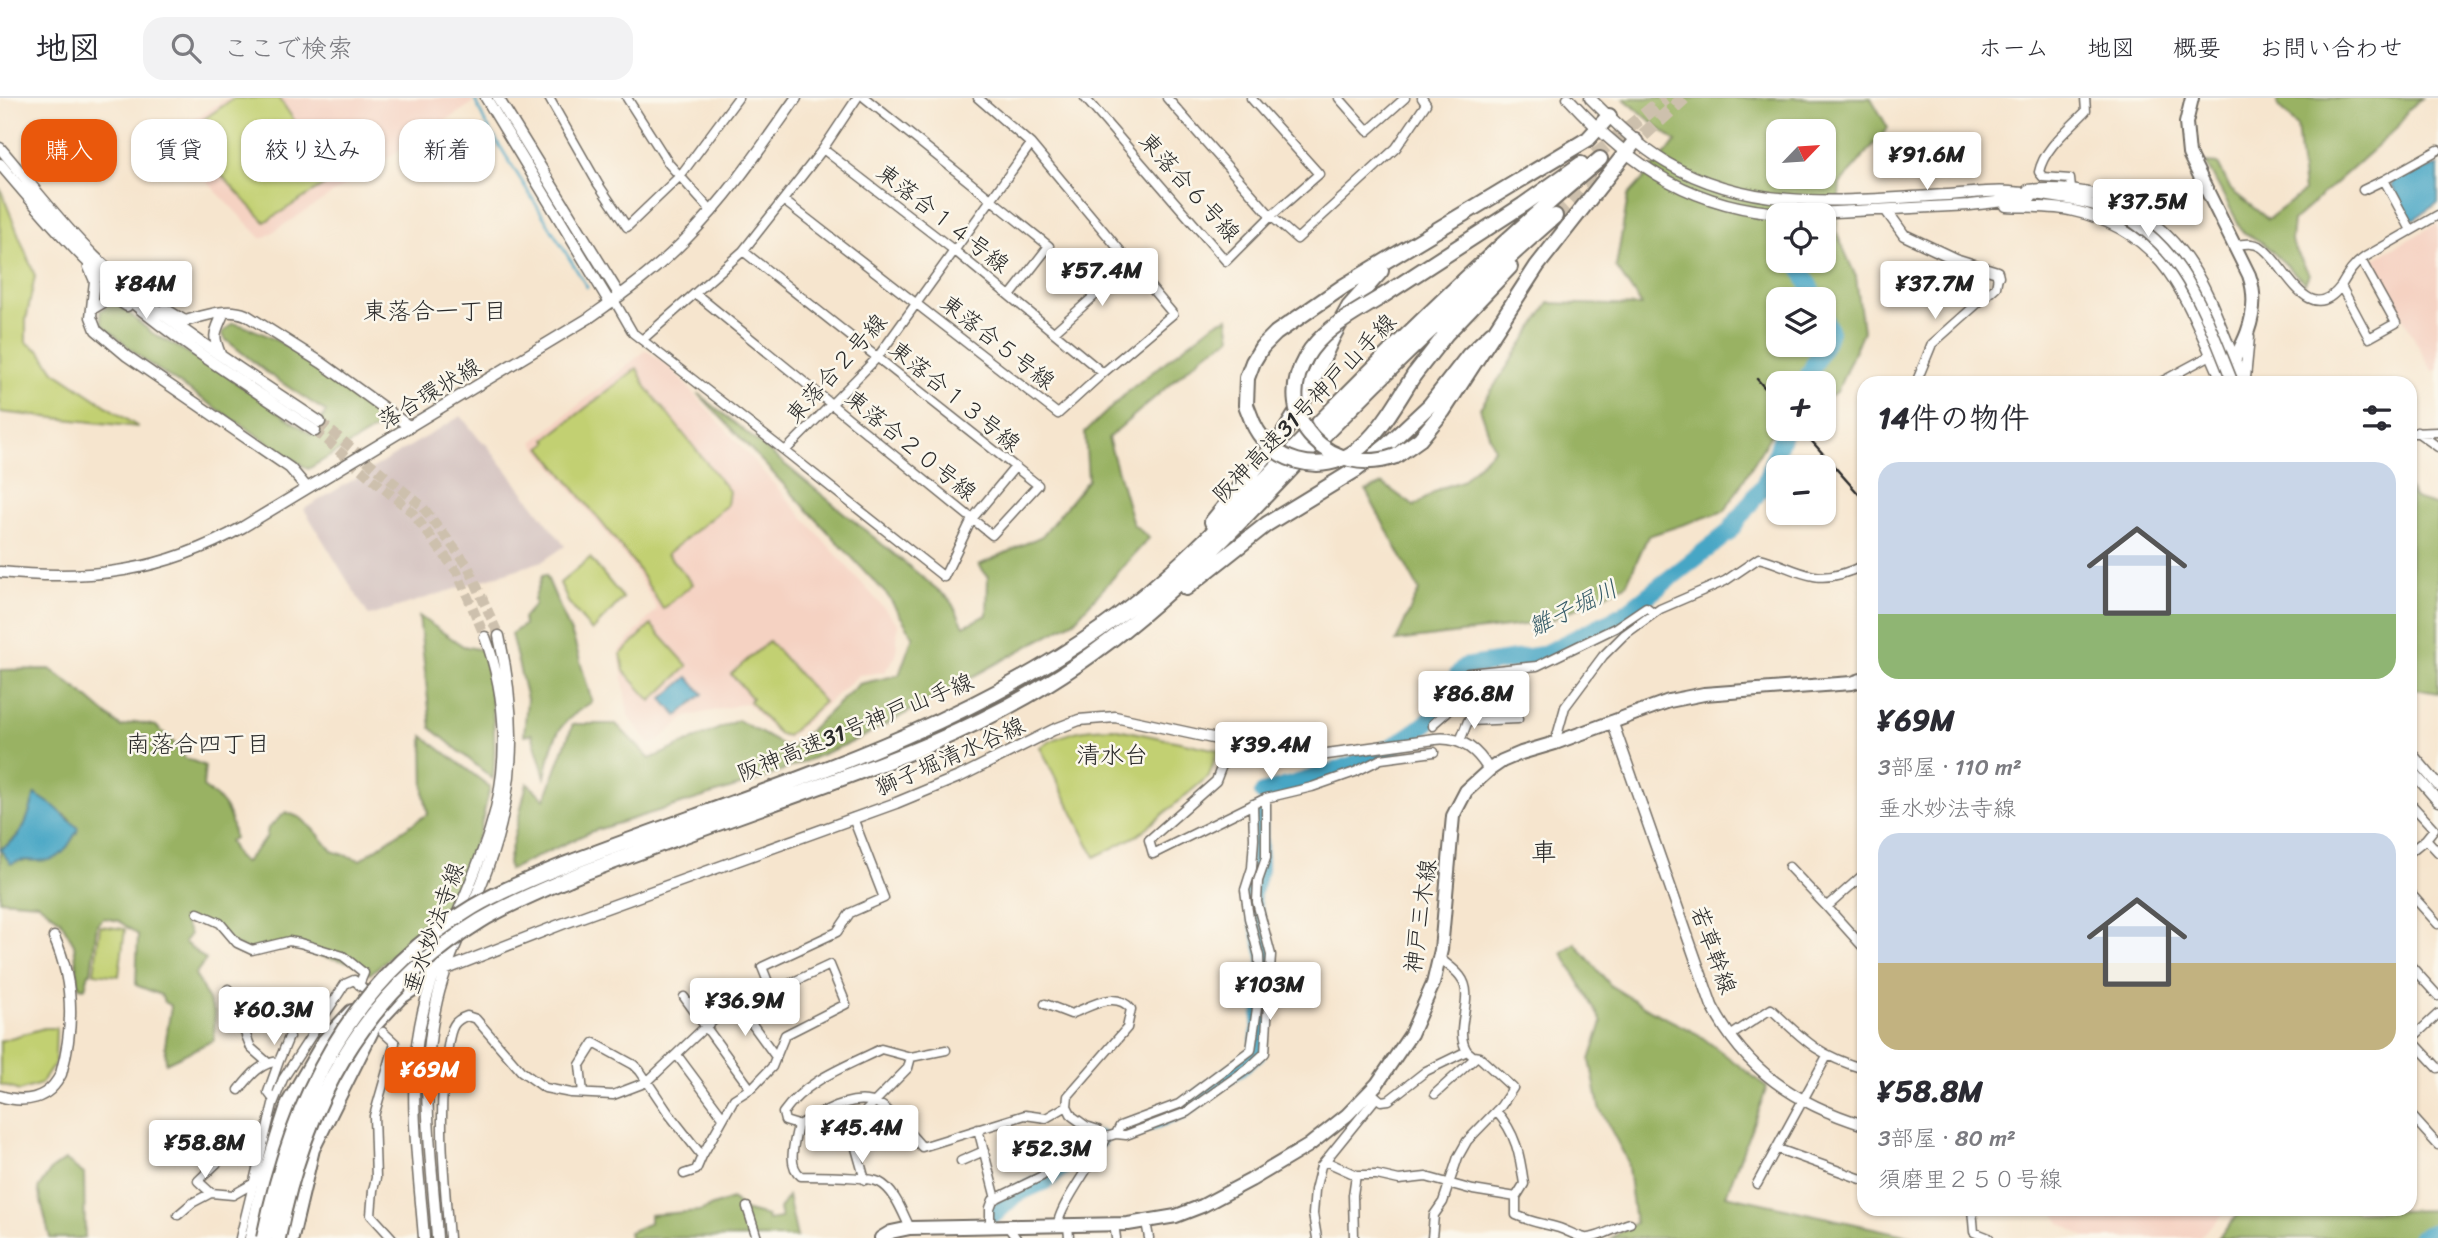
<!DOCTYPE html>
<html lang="ja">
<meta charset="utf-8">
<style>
body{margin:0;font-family:Sriracha,"Klee One",sans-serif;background:#f2f2f3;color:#2b2b33;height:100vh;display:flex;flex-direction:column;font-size:26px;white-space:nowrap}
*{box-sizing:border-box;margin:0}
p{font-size:23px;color:#7c7c81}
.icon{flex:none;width:38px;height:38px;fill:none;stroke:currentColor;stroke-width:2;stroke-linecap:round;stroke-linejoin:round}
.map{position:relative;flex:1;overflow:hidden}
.drawer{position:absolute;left:1857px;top:278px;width:560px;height:840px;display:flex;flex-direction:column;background:#fff;border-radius:21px;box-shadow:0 2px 5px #0004}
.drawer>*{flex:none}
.guide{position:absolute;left:21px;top:21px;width:665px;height:63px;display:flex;gap:14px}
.needle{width:46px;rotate:65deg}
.controls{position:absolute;left:1766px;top:21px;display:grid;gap:14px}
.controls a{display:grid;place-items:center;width:70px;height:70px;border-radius:14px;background:#fff;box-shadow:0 2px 5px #0004;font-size:35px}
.price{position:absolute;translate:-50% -60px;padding:0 16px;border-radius:7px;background:#fff;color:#222;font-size:23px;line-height:46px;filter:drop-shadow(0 2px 4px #0008)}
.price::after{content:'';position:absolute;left:50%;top:42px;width:21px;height:16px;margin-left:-10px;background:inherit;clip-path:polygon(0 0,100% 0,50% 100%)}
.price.active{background:#ea580c;color:#fff}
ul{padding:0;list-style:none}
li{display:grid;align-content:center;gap:14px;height:371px;padding:0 21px}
li span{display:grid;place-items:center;height:217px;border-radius:21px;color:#555}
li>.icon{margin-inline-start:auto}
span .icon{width:126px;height:126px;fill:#fffc;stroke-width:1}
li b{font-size:30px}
h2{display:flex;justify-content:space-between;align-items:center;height:84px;padding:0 21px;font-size:30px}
.tag{padding:0 24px;border-radius:21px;background:#fff;box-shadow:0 2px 5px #0004;font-size:24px;line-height:63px}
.tag.active{background:#ea580c;color:#fff}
header{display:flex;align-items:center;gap:42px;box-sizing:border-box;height:98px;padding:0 35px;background:#fff;border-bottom:2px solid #e1e1e2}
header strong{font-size:33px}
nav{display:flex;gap:38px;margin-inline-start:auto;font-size:24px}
.search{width:490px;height:63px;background:#f2f2f3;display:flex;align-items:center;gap:18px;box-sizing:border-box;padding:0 24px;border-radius:21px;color:#7c7c81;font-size:26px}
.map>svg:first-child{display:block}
</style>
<header>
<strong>地図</strong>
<div class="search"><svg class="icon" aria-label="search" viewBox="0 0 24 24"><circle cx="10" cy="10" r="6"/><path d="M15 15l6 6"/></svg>ここで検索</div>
<nav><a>ホーム</a><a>地図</a><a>概要</a><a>お問い合わせ</a></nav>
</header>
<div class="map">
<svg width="2438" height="1140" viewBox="0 0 2438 1140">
<rect width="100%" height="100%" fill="#fbf7ec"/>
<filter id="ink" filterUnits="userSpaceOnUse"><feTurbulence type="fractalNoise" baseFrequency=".0143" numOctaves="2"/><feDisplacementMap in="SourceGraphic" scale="14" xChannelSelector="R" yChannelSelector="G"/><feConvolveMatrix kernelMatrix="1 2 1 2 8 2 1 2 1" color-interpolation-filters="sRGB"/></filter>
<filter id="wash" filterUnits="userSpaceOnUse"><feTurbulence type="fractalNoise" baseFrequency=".00686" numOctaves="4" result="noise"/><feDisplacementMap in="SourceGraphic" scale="28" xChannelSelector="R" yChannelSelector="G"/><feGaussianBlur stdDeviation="1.57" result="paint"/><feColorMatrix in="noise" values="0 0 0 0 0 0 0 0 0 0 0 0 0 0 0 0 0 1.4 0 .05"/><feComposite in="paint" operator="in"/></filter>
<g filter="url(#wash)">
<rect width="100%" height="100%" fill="#f6e5ce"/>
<path fill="#f5d2c2" d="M227,0H471L473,5L262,141L165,40Z
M2438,125V271L2433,274L2371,163Z
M646,252L671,270L898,526L896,558L884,574L859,577L788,640L779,638L747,605L686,619L656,645L650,646L628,618L619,553L657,511L633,469L533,344Z
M2053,1111H2229L2198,1140H2087L2060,1125Z"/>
<path fill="#d1bfbd" d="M461,318L480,342L487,347L565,448L543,463L369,518L304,411Z"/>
<path fill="#c2d072" stroke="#767e4e" stroke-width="2" d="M234,0H279L334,81L265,124L183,36Z
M0,90L35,178L26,222V244L41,254L54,273L138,329L0,314Z
M637,270L646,289L729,393L727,407L667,456L693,486L663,511L634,465L541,349L548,344L546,341Z
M590,460L623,500L592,533L568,504L560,485Z
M651,527L688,568L651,603L624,573L621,556Z
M769,543L824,604L787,638L779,636L749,603L752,600L731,576Z
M1113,630L1218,652L1209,678L1138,737L1095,759L1040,649C1068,633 1081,631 1113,630Z
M100,828L125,831L119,878L94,875Z
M44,930H56L55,965L41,986L19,993L0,986V943Z"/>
<path fill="#99b264" stroke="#626e48" stroke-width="2" fill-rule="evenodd" d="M1623,0H1871L1888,30L1840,86L1836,133L1856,179L1863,233L1837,294L1824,301V285H1778V325L1725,413L1648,438L1626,487L1547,524L1396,543L1419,492L1366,393L1383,386L1414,408L1441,390L1462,383L1494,351L1480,310L1549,205L1642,208L1616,169L1628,98L1676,44ZM1778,33H1824V79H1778ZM1778,117H1824V163H1778ZM1778,201H1824V247H1778Z
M2278,0H2422L2407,13L2398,29L2293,123L2291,143L2309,176L2305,185L2263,145L2243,134L2206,65L2218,66L2231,92L2268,121L2304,94L2297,28L2277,6Z
M112,205L118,206L152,235L214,269L312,337L326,314L270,277L225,241L222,235L233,225C283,237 338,284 380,313L377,319L383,324L381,328L308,371L145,263L102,226L100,213Z
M1228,220L1231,240L1207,254L1108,340L1133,426L1149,440L1074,523L859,641L762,681L590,734L509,772L508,764L527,685L545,701L573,626H616L650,661L738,622L790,651L859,586L899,577L913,538L888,498L698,295L950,502L964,528L987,517L988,479L979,467L1042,438L1088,382L1085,334L1132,290L1215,225Z
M2410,392L2415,401L2438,408V595L2410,590Z
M546,477L574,542L592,604C554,627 554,639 545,679L532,636L524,637L527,601L511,536L524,527L523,520L535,506L534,501L542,478Z
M419,518L463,548L483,552C492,597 497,636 493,681L431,630Z
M50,571L82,595L121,629L136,624L156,628L173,644L185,660L205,668L203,689C225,704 231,713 234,740L229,743L237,759L244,765L266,740L268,730L286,714L301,720L318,736L332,753L360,762C383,747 404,730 428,716L424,696L423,638L490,689L479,736L446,810L370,876L355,865L314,857L292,847L253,855L225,842L204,824L182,821L190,836L184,844L206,862L195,876L215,915L214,942L166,965L165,948L171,908L164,904L161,897L136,887L138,837L119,823L104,820L97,826L91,875H89L85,890L79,889L74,846L60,822L38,805L0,802V572ZM35,696L69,720L77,734L67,749L49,762L16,763L0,751C24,739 28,720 35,696Z
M1575,845L1611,888L1652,913L1698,936L1767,989L1726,1097L1918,1140H1611L1635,1125L1627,1062L1599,1009L1590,962L1602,924L1562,855Z
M65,1062L84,1076L85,1140H50L38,1091L50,1073Z
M788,1098L797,1139L630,1140L629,1134L650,1125V1117L699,1113L732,1101L744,1112L767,1118L768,1122L781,1120L779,1111Z
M2243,1111H2353L2356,1114L2438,1112V1140H2218Z"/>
<path fill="#46a6c5" stroke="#386878" stroke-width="2" d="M2438,67V105L2414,121L2409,119L2391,87L2394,82Z
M688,579L703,596L677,618L662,601Z
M35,696L55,709L78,730L77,734C71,741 68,751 60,757C45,769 25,757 11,766L0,751C24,740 28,720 35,696Z"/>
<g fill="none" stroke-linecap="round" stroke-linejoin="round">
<path stroke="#46a6c5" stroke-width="2.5" d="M474,0L485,24L587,189"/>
<path stroke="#46a6c5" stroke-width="18" d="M1801,170L1815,201
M1805,285L1830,234L1824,220
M1263,695C1315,680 1376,664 1419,631C1434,620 1447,607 1460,596L1458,577L1464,569L1542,557L1624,516L1728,435L1765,385L1785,331
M1123,1033L1179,1014L1257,956L1264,896L1266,859L1251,798L1259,774V714
M995,1116L1016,1096L1045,1083L1099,1041
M2420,1140L2438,1132"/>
</g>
</g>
<g filter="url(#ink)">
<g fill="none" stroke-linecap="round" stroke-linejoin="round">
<path stroke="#cdc0ad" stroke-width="10" stroke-dasharray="10 5" stroke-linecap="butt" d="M320,324L422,408L468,468L499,538
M315,333L412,414L457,474L485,539"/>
<path stroke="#cdc0ad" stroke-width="14" stroke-dasharray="14 7" stroke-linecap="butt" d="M1628,51L1684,0
M1595,57L1665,0
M1555,118L1611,67"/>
<g stroke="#726c64" stroke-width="11">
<path id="minor" d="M549,0L598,86L627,129L680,78L738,0
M627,0L669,66L712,114
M865,0L1049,148L1010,198
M1085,0L1226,163L1271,118L1319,76L1251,0
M1167,0L1271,118L1297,141L1396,50L1426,6L1422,0
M1339,0L1368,33L1405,0
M823,51L955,153L1103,275
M2071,91L2070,81L2043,79L2039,74C2044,50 2069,31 2086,13L2085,0
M2363,92L2384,82
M783,102L1058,316L1103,275L1173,216L1031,46
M2411,132L2384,82L2438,52
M2235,147C2244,146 2252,144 2261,149C2285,165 2308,232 2341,188
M2361,162L2396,225L2369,240L2341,188C2348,176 2353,167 2365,159L2438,117
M696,196L992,437L1038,387L743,153
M614,202L633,235L785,353L877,260L1031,46L978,0
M1054,234L1131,165
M642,242L743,153L823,51L857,0
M1916,285L1932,246L1996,189L1998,178
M2159,285L2211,257
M2417,334L2438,349
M2410,335L2438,334
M785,353L944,479L972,421L1015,369
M1433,628V626L1465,598L1464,580L1468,575L1537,568L1615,530L1646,509L1654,515
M1460,643L1468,623L1518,621
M1231,644L1216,683L1149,742L1153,756L1266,700L1312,689L1355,674L1381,661L1434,654
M1555,645L1565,609L1603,558L1624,537L1660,511L1725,483L1759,460C1778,464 1795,475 1814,478C1830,481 1850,474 1864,467
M2410,705L2434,731L2426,741L2438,754
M2410,754L2426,741
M1789,769L1827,809L1864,776
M2410,795L2438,826
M1827,809L1864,850
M198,815L220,825L237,845L252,852L289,843L300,845L343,858L364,875L359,887
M2410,867L2438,898
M228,891L251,950L267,964
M772,894L762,869L837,834L850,815L884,800L853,720
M684,899L750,990
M736,904L776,959
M1045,906L1071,916C1092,908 1115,892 1131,911L1127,930L1068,998L1067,1008L1072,1018L1086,1028L1098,1032L1105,1043C1095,1060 1057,1112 1058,1127
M383,934L395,945L374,1018L376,1080L373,1092L371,1117L392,1140
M1730,938L1771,911C1805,943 1817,957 1864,971
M2410,940L2438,970
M2410,942L2438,916
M946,952L911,959L881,951C845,969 806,982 783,1015L785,1023L798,1027C821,1015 856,992 882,1008C893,1015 912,1038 922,1049L1025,1017L1046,1020L1067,1008
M677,957L723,1019
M279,963L289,939
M239,992C251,977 260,965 279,963L268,994L274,1002
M1371,994L1381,1003L1389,1002L1426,973L1467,953C1452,930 1477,899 1460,878C1455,871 1446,866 1440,860
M1435,996L1476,959
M2410,1016L2438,1047
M798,1027C795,1043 786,1067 801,1078C817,1078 867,1078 879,1084C895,1092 903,1116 910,1130
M978,1031L996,1101
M1116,1036L1126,1037L1187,1014L1250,969L1265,955L1271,857L1257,804L1258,783L1266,760V700
M1103,1040L1116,1036L1120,1028L1179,1006L1251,952L1260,889L1259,858L1249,820L1245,792L1252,770L1254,741L1253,706
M1778,1051L1864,1082
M961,1063L984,1053
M1325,1063L1356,1077H1377L1399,1082L1426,1079L1473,1092L1516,1099L1524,1086C1520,1057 1516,1035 1496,1013
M684,1076L696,1072L702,1058
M865,1082L850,1029L908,970L911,959
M1757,1086L1827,958
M211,1095L198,1083L219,1063
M1516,1099V1117C1533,1125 1542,1125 1559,1130C1568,1133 1575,1138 1585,1140
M747,1109L757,1140
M1972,1111L1974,1134L1989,1140
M178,1117L192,1105L211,1095L233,1097L254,1085
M1146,1124L1149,1140
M1114,1126L1116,1140
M1068,1127L1069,1140
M990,1129V1110L993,1102L1042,1078L1098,1032
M1008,1129L1016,1140
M240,1140L273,1006L283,981L345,886L354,882L362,889
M449,1140C444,1078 437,1016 447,954C449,945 449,935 454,927C457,922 461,920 467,918L476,921L521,973L545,990L571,995L613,997L647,984L705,929L742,901L772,894L830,867L846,906L785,937L772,969L753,989L734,1001L702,1058L669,1016L640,973L634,967L594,945L580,967L583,995
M1317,1140L1313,1116L1315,1092L1321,1068L1376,1000
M1354,1140L1353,1097L1356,1077
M1432,1140L1434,1117L1443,1104L1458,1059L1467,1043L1501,1008L1513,990L1479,959L1473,958L1467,953
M1588,1140C1602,1139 1616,1129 1630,1125"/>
</g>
<g stroke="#726c64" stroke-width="13">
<path id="tertiary" d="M486,0L610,205
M498,0L620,198
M1568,0C1633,71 1697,113 1796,116L1970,107L2031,100
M1590,0C1614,24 1638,48 1667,65C1754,116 1852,102 1948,97C1969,96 1991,92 2011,94C2043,96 2075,101 2106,110
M0,50C31,86 61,126 95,159C163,224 243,272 320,324
M0,66C40,113 80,161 128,201C186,250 252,290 315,333
M2028,92C2112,84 2174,123 2209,200C2221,227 2231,256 2245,284
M2006,108C2026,109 2049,108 2070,112C2168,133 2186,202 2223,284
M1886,112L1904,137L1955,161L1997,174L1998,178
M89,169L95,183L91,219L96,232L127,258L290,370L307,390
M92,211L112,199L127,208
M165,211L185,223C204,218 227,209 246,217L322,265L410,329
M220,256C212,236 215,235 223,216
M2245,280L2249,239
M0,474C90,483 163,474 243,429L589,220C622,196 655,173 684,143C727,100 761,50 796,0
M1612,623L1712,908C1745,972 1796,1006 1864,1027
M1435,641C1460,638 1477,651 1489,672
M2410,654L2438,687
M2410,671L2438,703
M434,876L562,826L896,705L961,678L1053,632L1079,622L1115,619L1268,652
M0,998C26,1006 49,1001 61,976C74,930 74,883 54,839
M424,1140C419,1072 407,994 420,928C433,859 469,798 490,732C510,670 508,600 485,539
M437,1140C432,1059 418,982 437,902C448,855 472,814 488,768C516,691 517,618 499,538"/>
</g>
<g stroke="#726c64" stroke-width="16">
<path id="primary" d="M2192,0L2186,25L2189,56L2249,177C2263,217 2241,253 2219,285
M881,1140L891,1134L910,1130L1128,1126L1176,1118L1202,1108L1251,1082L1308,1048L1347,1017L1377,986L1411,936L1433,886L1441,852L1453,718L1466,693L1489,672L1502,663L1521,655L1555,645L1669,603L1704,596L1852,585L1864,581"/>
</g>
<g stroke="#726c64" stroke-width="18">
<path id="motorway" d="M1381,199L1523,107L1581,66
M1414,277L1446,236L1510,169
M1253,325L1246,307L1247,280L1253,264L1262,249L1276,235L1344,188L1588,41L1609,18
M1396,358L1420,341L1443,313L1537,168L1635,43
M1212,424L1282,338L1303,304L1333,238L1349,209L1381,173
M1186,490L1267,426L1357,371L1385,349L1430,307L1469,257L1492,235
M564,767C747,696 941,644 1102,530C1184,471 1250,396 1320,324C1410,232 1502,143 1600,61
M570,780C648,750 726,722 804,694C887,664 972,633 1047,586C1156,520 1238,425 1326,335C1400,260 1476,188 1555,118
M373,897L397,883L434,876
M252,1140L266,1077L289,1005L325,943L352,914
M291,1140L312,1051L374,927L400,899L427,881"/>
</g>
<use href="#minor" stroke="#fff" stroke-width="8"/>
<use href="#tertiary" stroke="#fff" stroke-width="10"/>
<use href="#primary" stroke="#fff" stroke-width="12"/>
<use href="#motorway" stroke="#fff" stroke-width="14"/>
<path stroke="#2b2b2b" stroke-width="2.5" d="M1757,281L1778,305
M1801,331L1864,402"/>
<g stroke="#726c64" stroke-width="13" stroke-linecap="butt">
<path id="tertiary-bridge" d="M2106,110C2183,142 2204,214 2233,285
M1268,652L1320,657L1435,641"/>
</g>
<g stroke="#726c64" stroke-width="18" stroke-linecap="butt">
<path id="motorway-bridge" d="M1381,199C1354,216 1322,231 1306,259C1270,322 1332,381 1396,358
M1253,325C1262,344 1277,357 1297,363C1358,380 1387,319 1414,277
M264,1140C292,1002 348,884 473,809C502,792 534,779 564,767
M278,1140C304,1007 361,896 480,823C508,806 540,793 570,780"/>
</g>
<use href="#tertiary-bridge" stroke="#fff" stroke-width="10"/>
<use href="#motorway-bridge" stroke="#fff" stroke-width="14"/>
</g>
</g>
<g text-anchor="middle" stroke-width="5" stroke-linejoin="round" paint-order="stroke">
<g font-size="23" fill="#2b2b2b" stroke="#fbf7ec">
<text transform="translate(1190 89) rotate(48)" y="8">東落合６号線</text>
<text transform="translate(943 120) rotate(38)" y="8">東落合１４号線</text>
<text transform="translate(998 244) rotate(38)" y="8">東落合５号線</text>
<text transform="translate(836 270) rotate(-48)" y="8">東落合２号線</text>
<text transform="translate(429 295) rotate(-31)" y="8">落合環状線</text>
<text transform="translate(955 298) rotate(39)" y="8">東落合１３号線</text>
<text transform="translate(1304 310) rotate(-46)" y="8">阪神高速31号神戸山手線</text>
<text transform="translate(911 347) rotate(39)" y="8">東落合２０号線</text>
<text transform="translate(855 629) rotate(-22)" y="8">阪神高速31号神戸山手線</text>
<text transform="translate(950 658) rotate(-24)" y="8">獅子堀清水谷線</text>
<text transform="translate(1420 818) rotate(-82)" y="8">神戸三木線</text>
<text transform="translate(433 830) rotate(-70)" y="8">垂水妙法寺線</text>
<text transform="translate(1714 852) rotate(70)" y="8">若草幹線</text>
</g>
<g font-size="24" fill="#2b2b2b" stroke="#fbf7ec">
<text x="435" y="221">東落合一丁目</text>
<text x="198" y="654">南落合四丁目</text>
<text x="1112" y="665">清水台</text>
</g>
<g font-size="24" font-style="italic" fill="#365c69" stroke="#fbf7ec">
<text transform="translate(1573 510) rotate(-26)" y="8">雛子堀川</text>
</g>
<g font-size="26" fill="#2b2b2b" stroke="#fbf7ec">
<text x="1544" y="763">車</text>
</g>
</g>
</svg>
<div class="controls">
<a><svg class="needle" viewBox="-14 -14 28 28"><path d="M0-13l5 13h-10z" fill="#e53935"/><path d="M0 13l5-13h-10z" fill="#7c7c81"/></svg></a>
<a><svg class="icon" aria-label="locate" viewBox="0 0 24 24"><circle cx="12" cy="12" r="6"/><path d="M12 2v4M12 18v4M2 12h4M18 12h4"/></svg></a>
<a><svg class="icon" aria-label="layers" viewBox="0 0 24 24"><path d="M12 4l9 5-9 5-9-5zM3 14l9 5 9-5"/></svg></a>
<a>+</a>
<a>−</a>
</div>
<b class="price" style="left:1927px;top:94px">¥91.6M</b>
<b class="price" style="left:2148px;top:141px">¥37.5M</b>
<b class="price" style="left:1102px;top:210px">¥57.4M</b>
<b class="price" style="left:146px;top:223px">¥84M</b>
<b class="price" style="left:1935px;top:223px">¥37.7M</b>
<b class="price" style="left:1474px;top:633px">¥86.8M</b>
<b class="price" style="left:1271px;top:684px">¥39.4M</b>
<b class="price" style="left:1270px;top:924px">¥103M</b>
<b class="price" style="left:745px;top:940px">¥36.9M</b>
<b class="price" style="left:274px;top:949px">¥60.3M</b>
<b class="price active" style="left:430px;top:1009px">¥69M</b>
<b class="price" style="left:862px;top:1067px">¥45.4M</b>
<b class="price" style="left:205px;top:1082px">¥58.8M</b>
<b class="price" style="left:1052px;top:1088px">¥52.3M</b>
<div class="guide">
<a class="tag active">購入</a>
<a class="tag">賃貸</a>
<a class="tag">絞り込み</a>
<a class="tag">新着</a>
</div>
<section class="drawer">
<h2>14件の物件<svg class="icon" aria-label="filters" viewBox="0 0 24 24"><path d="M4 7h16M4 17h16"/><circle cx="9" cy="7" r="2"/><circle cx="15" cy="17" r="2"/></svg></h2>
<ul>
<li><span style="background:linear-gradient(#c9d6e8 70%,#8fb573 0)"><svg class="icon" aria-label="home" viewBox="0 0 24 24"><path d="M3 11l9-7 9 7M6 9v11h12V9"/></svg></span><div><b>¥69M</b><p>3部屋 · 110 m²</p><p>垂水妙法寺線</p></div></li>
<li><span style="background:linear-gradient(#c9d6e8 60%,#c2b280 0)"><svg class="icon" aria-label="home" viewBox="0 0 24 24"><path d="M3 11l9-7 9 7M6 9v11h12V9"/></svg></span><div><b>¥58.8M</b><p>3部屋 · 80 m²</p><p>須磨里２５０号線</p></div></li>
</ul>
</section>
</div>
